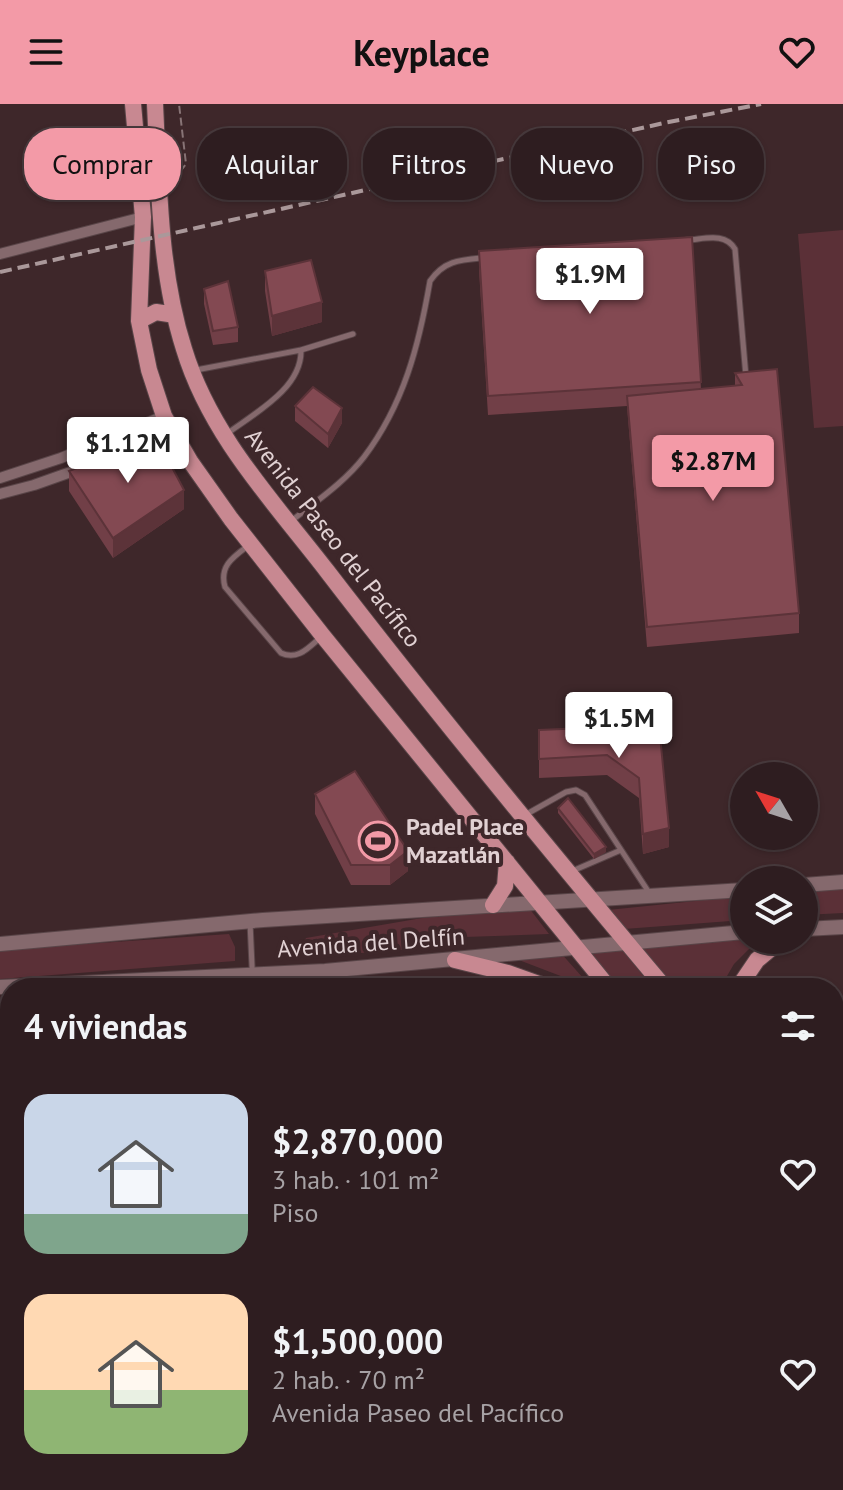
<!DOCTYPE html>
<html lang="es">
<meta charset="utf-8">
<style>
body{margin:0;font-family:"PT Sans",sans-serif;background:#3a2a2d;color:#f1f3f6;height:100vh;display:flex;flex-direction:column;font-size:30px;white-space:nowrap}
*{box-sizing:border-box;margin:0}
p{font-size:26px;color:#a7a2a5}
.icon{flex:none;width:44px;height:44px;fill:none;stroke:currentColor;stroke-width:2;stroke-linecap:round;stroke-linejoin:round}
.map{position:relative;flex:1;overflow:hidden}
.side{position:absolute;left:0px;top:874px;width:844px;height:512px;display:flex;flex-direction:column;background:#2e1d20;border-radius:32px 32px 0 0;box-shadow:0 2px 6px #0004,0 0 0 2px #493b3e}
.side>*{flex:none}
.top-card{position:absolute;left:24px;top:24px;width:796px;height:72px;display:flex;gap:16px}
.needle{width:52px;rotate:309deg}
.controls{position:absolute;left:730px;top:658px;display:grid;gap:16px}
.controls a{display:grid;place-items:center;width:88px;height:88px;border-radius:50%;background:#2e1d20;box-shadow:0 2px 6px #0004,0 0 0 2px #493b3e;font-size:40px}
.price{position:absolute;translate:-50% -68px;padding:0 18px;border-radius:8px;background:#fff;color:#222;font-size:26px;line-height:52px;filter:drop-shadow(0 2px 4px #0008)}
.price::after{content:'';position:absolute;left:50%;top:48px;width:24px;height:18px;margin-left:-12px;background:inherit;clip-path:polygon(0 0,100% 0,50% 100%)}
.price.selected{background:#f39aa7;color:#111}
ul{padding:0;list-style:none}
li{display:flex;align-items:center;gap:24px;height:200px;padding:0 24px}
li span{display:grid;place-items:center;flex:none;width:224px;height:160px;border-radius:24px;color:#555}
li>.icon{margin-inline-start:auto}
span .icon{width:96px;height:96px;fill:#fffc;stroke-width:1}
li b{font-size:34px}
h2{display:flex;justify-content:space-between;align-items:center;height:96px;padding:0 24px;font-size:34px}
.pill{padding:0 28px;border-radius:32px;background:#2e1d20;box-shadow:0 2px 6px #0004,0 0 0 2px #493b3e;font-size:28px;line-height:72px}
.pill.selected{background:#f39aa7;color:#111}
header{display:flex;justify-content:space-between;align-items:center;height:104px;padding:0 24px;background:#f39aa7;color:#111;font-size:36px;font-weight:700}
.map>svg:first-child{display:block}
</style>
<header><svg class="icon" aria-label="menu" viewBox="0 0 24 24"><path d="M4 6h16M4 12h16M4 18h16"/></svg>Keyplace<svg class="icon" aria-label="heart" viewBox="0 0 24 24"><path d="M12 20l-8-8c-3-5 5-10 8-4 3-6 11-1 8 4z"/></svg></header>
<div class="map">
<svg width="843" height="1386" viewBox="0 0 843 1386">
<rect width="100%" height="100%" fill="#3e272a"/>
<path fill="#5b3037" d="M843,126V322L814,324L798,130Z
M843,782V809L804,811V786Z
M744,792V816L624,825L608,806Z
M529,804L549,830L464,833L447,839L413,845L310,853L301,844L306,834L422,814Z
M229,830L235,843V857L0,875V846Z
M744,833V836H758L734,860L720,884H672L636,844Z
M619,842L653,884H619L587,846Z
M559,847L592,884L511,853Z"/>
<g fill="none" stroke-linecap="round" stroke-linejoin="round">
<g stroke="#594548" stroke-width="7">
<path id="lane" d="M92,54L63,59C53,56 49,49 49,39L59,30L134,28
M687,136C705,135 725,128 735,145L746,273
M196,266L301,246
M228,329C255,309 302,284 301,246L353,230
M290,418C315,398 344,379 364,353C404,300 419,241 430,177C444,157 459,156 482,154
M249,441C233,453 219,462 225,483L281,549C298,557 309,543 322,532
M525,711L566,688L576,686L585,691L650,790
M570,768L621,746
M250,818L253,884
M293,869L294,884
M0,972L10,970
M834,1060L843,1057
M834,1111L843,1103
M0,1332L10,1340
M50,1376L62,1386
M0,1379L8,1386
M157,1386L167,1376
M682,1386L694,1376
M782,1386L789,1376"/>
</g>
<g stroke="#594548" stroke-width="12">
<path id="street" d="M0,150L143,113
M146,341L175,331
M0,374L61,354L164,312
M0,390L34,381L82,364"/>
</g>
<g stroke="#594548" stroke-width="16">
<path id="secondary" d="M804,781L843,778
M804,825L843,823
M0,840L263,816L744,786
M0,883L325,867L744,828"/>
</g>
<g stroke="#594548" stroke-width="18">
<path id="primary" d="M133,0L143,113L139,217L149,266L164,312L190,357L231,415L323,532L609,884
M155,0C159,81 159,167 184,245C210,331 273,397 327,467C436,609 550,747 665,884
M139,217L156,208L175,211
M493,801L505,782L507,758
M455,856L508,869L550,884
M738,884L757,856L781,836
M834,1088L843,1098
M834,1163L843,1175"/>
</g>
<path stroke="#887476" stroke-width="2" stroke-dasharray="8 4" stroke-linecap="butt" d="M173,77L186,60L179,0"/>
<use href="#lane" stroke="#85696d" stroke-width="5"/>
<use href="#street" stroke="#85696d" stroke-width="10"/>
<use href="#secondary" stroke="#85696d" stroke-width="14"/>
<use href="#primary" stroke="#c88891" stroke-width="16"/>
<path stroke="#aa989a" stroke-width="4" stroke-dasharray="12 6" stroke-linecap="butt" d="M0,168L664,19L761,0"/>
</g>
<path fill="#713f47" d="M692,133L701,285L735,282V269L777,265L799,509V529L647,543L627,302L488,311L479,166V147Z
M265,167L322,218L272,232L265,187Z
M204,185L238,223V238L213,241L204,200Z
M295,302L342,319L328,344L295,317Z
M69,367L184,405L113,454L69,387Z
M659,621L669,743L643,750L639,694L607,671L539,674V655Z
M315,690L408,767L390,781H351L315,710Z
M558,704L606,748L594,755L558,709Z
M0,1004L10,1013V1307L0,1298Z
M843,1296V1373L838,1335L835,1331V1316Z
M83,1376H152L143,1386H93Z"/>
<path fill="#5c3339" d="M322,198V218L272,232V212Z
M342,304V319L328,344V330Z
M184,386V405L113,454V434Z
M669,724V743L643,750V730Z
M606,743V748L594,755V750Z
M408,747V767L390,781V761Z
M134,1376H152L143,1386H125Z"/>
<path fill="#834952" stroke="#5c3339" stroke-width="2" d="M692,133L701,278L488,292L479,147Z
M311,156L322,198L272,212L265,167Z
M228,177L238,223L213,227L204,185Z
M777,265L799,509L647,523L627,292L742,281L735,269Z
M313,283L342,304L328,330L295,302Z
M156,333L184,386L113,434L69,367Z
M659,621L669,724L643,730L639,674L607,651L539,655V626Z
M355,667L408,747L390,761H351L315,690Z
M568,694L606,743L594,750L558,704Z
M0,1004L10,1013V1288L0,1278V1231L3,1228L0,1225Z
M843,1296V1319L838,1317L839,1320L835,1316L836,1303Z
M838,1317L843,1319V1353Z
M104,1376H134L125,1386H114Z"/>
<defs>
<g id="stadium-ring" transform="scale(2)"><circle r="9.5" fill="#3e272a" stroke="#f39aa7" stroke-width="1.5"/><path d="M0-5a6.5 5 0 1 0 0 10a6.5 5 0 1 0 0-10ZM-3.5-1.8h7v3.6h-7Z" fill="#f39aa7"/></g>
</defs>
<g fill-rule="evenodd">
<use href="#stadium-ring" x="378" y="737"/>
</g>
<g text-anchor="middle" stroke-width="8" stroke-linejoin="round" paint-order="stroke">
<g font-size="24" fill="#e1d1d3" stroke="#3e272a">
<text transform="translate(333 434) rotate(52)" y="8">Avenida Paseo del Pacífico</text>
<text transform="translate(371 839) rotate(-4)" y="8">Avenida del Delfín</text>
</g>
<g font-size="24" font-weight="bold" fill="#e1d1d3" stroke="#3e272a" text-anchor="start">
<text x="406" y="731">Padel Place<tspan x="406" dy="28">Mazatlán</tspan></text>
</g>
</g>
</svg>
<div class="controls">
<a><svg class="needle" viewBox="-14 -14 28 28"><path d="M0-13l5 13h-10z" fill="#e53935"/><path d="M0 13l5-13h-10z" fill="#a7a2a5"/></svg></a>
<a><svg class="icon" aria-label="layers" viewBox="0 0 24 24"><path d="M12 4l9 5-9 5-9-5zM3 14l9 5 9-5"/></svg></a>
</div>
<b class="price" style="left:590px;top:212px">$1.9M</b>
<b class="price" style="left:128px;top:381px">$1.12M</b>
<b class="price selected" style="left:713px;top:399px">$2.87M</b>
<b class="price" style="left:619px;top:656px">$1.5M</b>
<div class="top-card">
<a class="pill selected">Comprar</a>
<a class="pill">Alquilar</a>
<a class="pill">Filtros</a>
<a class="pill">Nuevo</a>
<a class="pill">Piso</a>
</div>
<section class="side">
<h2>4 viviendas<svg class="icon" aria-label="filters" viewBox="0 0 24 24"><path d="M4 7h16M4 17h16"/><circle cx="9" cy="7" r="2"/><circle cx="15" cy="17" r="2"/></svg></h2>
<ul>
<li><span style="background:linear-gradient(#c9d6e8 75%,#7fa58c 0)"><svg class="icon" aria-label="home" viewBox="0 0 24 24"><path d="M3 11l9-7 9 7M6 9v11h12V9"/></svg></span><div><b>$2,870,000</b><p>3 hab. · 101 m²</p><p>Piso</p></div><svg class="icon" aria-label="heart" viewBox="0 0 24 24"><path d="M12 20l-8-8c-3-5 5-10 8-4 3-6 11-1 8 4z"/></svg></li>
<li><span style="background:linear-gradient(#ffd9b3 60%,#8fb573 0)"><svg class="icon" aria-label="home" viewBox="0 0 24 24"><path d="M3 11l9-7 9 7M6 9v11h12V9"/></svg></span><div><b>$1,500,000</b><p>2 hab. · 70 m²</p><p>Avenida Paseo del Pacífico</p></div><svg class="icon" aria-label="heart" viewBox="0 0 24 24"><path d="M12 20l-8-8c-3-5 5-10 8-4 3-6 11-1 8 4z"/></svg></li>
</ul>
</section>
</div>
